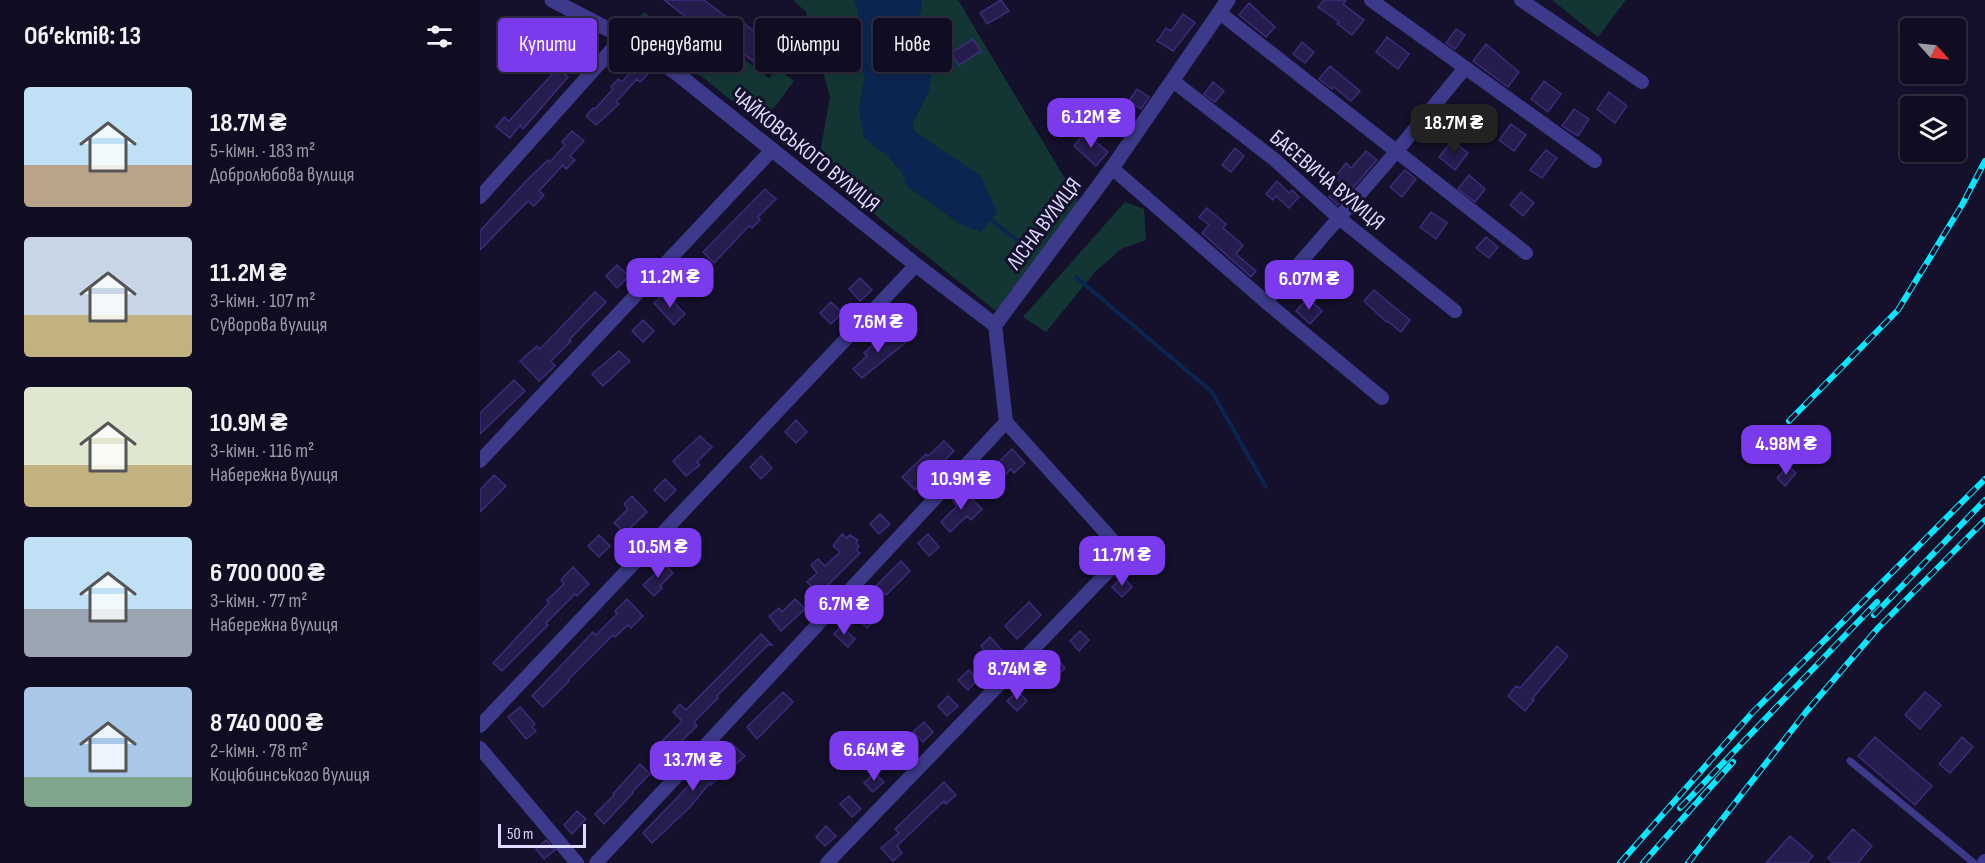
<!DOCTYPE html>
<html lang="uk">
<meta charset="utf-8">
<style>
body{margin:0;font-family:"Sofia Sans Condensed",sans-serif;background:#1e1a2e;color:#f1f3f6;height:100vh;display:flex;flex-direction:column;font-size:22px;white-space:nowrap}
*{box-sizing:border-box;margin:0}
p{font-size:20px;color:#9c9ba5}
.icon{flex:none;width:33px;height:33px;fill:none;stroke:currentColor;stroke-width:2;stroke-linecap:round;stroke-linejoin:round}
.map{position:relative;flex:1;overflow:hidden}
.sheet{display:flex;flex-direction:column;background:#100c21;width:480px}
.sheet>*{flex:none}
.top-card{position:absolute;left:18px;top:18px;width:570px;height:54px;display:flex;gap:12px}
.needle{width:39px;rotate:117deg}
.fabs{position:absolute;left:1420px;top:18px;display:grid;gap:12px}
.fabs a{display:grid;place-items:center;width:66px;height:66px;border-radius:6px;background:#100c21;box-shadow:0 3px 9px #0003,0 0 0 2px #302c3f;font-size:30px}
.scale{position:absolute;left:18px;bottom:15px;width:88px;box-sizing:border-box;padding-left:6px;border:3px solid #dfdbff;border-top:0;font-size:16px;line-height:21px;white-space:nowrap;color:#dfdbff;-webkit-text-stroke:4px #15102c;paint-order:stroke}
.price{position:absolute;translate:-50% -51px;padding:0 14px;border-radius:12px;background:#7c3aed;color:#fff;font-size:20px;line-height:39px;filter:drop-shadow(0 2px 3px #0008)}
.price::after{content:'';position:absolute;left:50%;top:36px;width:18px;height:14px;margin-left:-9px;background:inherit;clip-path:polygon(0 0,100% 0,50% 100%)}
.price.on{background:#222;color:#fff}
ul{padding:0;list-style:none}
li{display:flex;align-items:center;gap:18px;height:150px;padding:0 24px}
li span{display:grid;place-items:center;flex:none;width:168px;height:120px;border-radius:6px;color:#555}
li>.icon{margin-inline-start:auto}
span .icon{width:72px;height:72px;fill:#fffc;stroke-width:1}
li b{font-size:26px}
h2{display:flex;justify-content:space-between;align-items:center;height:72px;padding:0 24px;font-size:26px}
.tag{padding:0 21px;border-radius:6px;background:#100c21;box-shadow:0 3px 9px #0003,0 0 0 2px #302c3f;font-size:21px;line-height:54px}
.tag.on{background:#7c3aed;color:#fff}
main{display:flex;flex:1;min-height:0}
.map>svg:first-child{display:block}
</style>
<main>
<section class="sheet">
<h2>Об’єктів: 13<svg class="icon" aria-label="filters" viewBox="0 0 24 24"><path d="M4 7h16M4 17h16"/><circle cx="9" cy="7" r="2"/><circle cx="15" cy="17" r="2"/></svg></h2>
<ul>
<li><span style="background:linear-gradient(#bfe0f5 65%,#b9a48a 0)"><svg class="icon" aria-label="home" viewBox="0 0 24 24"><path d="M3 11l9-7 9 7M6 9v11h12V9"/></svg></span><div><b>18.7M ₴</b><p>5-кімн. · 183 m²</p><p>Добролюбова вулиця</p></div></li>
<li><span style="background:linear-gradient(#c9d6e8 65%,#c2b280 0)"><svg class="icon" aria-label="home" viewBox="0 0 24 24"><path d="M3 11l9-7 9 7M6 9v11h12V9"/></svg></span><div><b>11.2M ₴</b><p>3-кімн. · 107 m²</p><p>Суворова вулиця</p></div></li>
<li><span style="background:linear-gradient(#dfe7d0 65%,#c2b280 0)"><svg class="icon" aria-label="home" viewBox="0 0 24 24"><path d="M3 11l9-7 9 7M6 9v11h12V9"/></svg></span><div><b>10.9M ₴</b><p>3-кімн. · 116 m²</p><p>Набережна вулиця</p></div></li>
<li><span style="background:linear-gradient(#bfe0f5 60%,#9aa5b1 0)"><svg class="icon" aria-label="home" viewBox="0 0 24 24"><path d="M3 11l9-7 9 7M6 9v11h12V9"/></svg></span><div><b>6 700 000 ₴</b><p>3-кімн. · 77 m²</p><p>Набережна вулиця</p></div></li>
<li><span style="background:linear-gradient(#a9c7e8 75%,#7fa58c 0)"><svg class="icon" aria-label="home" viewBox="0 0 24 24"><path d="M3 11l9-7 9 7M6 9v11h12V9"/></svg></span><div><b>8 740 000 ₴</b><p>2-кімн. · 78 m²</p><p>Коцюбинського вулиця</p></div></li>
</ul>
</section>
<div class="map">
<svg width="1505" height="863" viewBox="0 0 1505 863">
<rect width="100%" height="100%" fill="#15102c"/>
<path fill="#133635" d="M313,0H375L379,15L373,51L385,77L379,108L393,145L406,154L424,174L426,185L479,223L501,232L465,153L435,132L432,125L449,90L446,45L438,24L442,0H478L602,207L516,311L405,223L338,165L350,97L326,12Z
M1072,0H1146L1118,37Z
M164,12L221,53L249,48L289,78L298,69L314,81L281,125L225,79L150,28Z
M645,202L664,209L666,240L641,249L615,272L566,332L543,317Z"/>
<path fill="#0b2550" d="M375,0H442L438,24L448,25L453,35L446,45L454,58L449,90L432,125L435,132L501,176L517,212L501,232L479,223L426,185C422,162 400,151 384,138L379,108L385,77L373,51L379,15Z"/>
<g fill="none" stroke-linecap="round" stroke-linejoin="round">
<path stroke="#0b2550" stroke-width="4" d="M507,217L549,249
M596,277L732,392L786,487"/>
</g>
<path fill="#261c4d" stroke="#3c2d7a" stroke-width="1.5" d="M184,0H224L253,22L256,17L302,53L287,72L243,38L240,43Z
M521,0L529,11L507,24L500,13Z
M844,0H866L863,4L884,20L872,35L857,24L859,22L838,7Z
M769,3L795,27L786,37L759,15Z
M703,14L715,23L693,51L677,41L686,28L691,31Z
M976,29L985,35L975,49L966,43Z
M907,37L929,54L918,69L896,52Z
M493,39L501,51L479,65L471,53Z
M822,42L834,52L825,63L813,54Z
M1006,44L1039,72L1028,87L993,61Z
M157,64L168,74L160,82L157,79L136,102L139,104L116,125L106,116L113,108L115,109L133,89L131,87L138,79L142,82Z
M850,66L880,91L871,101L854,87L852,89L839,79Z
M78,68L88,77L43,129L40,125L30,138L16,127L24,117L29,121Z
M1064,81L1081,94L1068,112L1051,99Z
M733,82L744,91L735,102L724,94Z
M657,89L669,97L661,109L649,101Z
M1129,92L1147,106L1135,123L1117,109Z
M1094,109L1109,119L1098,136L1082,126Z
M1031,124L1046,135L1034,151L1019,140Z
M92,131L104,141L90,156L95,160L86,169L83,165L59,191L64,195L54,206L48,201L0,250V231L47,180L68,160L70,162L85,145L82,142Z
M605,133L628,152L616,166L594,146Z
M972,141L988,153L975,170L959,157Z
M755,148L764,156L751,172L742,165Z
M1066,150L1077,158L1062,178L1050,170Z
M886,151L897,160L858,205L849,197L861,183L855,177L866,163L871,168Z
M925,170L936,179L922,197L910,187Z
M989,175L1005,189L995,202L978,189Z
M797,181L809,193L812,190L819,197L809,208L796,196L793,200L786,194Z
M285,189L296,199L278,217L280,220L272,228L269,226L234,263L223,252Z
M1041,192L1054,203L1043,216L1030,205Z
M727,208L746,224L743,228L763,245L756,254L776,271L771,277L722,233L729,225L719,217Z
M951,212L967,223L956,239L940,227Z
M1006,237L1018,247L1009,258L996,248Z
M137,265L149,276L137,288L126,276Z
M208,267L219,277L209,289L198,278Z
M380,278L392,290L380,301L369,289Z
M894,290L930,320L921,332L907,321L906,322L884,301Z
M115,292L126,302L89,340L91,341L71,361L75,366L59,381L40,361L57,346L60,349Z
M185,293L205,314L194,325L174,303Z
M828,298L842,311L830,324L816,311Z
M351,302L362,313L351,324L340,313Z
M163,320L174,331L163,342L152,331Z
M415,333L425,343L382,378L373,369L387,356L384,353L403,335L409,341Z
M139,351L150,361L123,386L112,374Z
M34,380L45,391L0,434V413Z
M316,420L327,432L316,443L305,432Z
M220,436L232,447L217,462L220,465L206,476L193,461Z
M464,441L474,451L435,490L422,477L446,454L448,456Z
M532,449L545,463L534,473L531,469L510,490L500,480Z
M281,456L292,468L281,479L270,467Z
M1308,466L1316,473L1305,486L1297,478Z
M14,475L26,486L0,512V490Z
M185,479L196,490L185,501L174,490Z
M482,489L502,509L491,520L487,516L470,532L461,522L477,506L472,500Z
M152,496L167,512L145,533L134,523L148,509L144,504Z
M400,514L410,524L399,534L390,524Z
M362,534L367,538L370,535L378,540L376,543L379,546L376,550L380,553L339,594L327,582L337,573L331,565L338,559L345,566L360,552L353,546Z
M448,534L459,547L449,556L438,543Z
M119,535L130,546L119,557L108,546Z
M421,561L430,571L406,595L396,586Z
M182,562L193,573L180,586L182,588L174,596L163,585L176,573L174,571Z
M93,567L109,584L97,596L95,594L66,623L68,625L22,671L13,663L69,603L67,600L84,584L81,580Z
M643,577L652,587L642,597L632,587Z
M147,599L163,616L151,628L148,625L135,637L133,635L88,680L89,681L63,707L52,696L113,632L116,635L137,614L135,611Z
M315,599L325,609L301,631L289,616L299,608L302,612Z
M384,600L400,616L387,628L372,612Z
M549,602L561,615L537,639L525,626Z
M361,626L375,639L368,647L354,634Z
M600,631L609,640L599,651L590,641Z
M281,634L292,645H288L237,696L238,698L214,722L217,726L182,760L173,750L202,721L193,712L200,704L206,710Z
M510,637L522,650L512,659L501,646Z
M1077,646L1088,656L1052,699L1054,700L1045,711L1028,696L1036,686L1040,688Z
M574,655L585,668L576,677L564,664Z
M489,670L498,679L488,690L478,680Z
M538,691L547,701L537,711L527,701Z
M303,692L313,702L277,739L267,727Z
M1445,692L1461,705L1440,729L1425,715Z
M468,696L478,706L467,716L458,706Z
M40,707L55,724L52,727L56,731L46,739L28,717Z
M444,722L453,732L443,742L433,732Z
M1395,737L1452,786L1435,805L1378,756Z
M1482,737L1493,747L1470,773L1459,764Z
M251,743L265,756L254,766L252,764L231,785L230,783L210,807L172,843L163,833L216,778L243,755L241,753Z
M418,746L428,756L418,766L408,756Z
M160,764L170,774L152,792L153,793L124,824L115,814L134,795L133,794Z
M394,773L404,782L393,792L384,783Z
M464,782L476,795L466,804L464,801L417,846L422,853L413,861L401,848L419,833L415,829Z
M369,796L381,809L372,817L360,804Z
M97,811L106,819L92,834L84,825Z
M346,826L356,836L345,846L336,837Z
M1373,829L1392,846L1378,863H1354L1348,858Z
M1310,836L1333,856L1327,863H1286Z
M66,840L75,850L64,859L56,849Z"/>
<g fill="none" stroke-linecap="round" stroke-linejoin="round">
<path stroke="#3d3a8c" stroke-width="7" d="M1370,761L1494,863"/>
<path stroke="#3d3a8c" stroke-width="14" d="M891,0L1115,161
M1041,0L1162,82
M740,13L1046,253
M693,81L795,160L859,218L975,311
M632,168L786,302L902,398
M0,197L143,37
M786,302L916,152L985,68
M0,461L292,150
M0,726L436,265
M0,748L97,863
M116,863L526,422
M347,863L645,554L526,422L515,325
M1504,863L1505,861"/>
<path stroke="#3d3a8c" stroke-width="15" d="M72,0L143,37L195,72L436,265L515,325L632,168L748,0"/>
<g stroke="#07e7ff" stroke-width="6">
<path id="rail" d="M1309,421L1418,310L1482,205L1505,161
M1394,615L1505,500
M1200,808L1397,602
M1140,863L1272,713L1505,479
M1163,863L1253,762
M1208,863L1326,712L1398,628L1505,520"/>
</g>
<use href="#rail" stroke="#15102c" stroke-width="4" stroke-dasharray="11" stroke-linecap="butt"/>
</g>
<g text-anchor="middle" stroke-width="6" stroke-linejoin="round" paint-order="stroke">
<g font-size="22" fill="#dfdbff" stroke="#15102c">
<text transform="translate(326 149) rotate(39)" y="8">ЧАЙКОВСЬКОГО ВУЛИЦЯ</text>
<text transform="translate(848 179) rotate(40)" y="8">БАЄЕВИЧА ВУЛИЦЯ</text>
<text transform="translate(563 223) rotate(-53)" y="8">ЛІСНА ВУЛИЦЯ</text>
</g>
</g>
</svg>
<div class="fabs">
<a><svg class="needle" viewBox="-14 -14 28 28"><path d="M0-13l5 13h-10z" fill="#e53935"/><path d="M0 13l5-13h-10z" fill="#9c9ba5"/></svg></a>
<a><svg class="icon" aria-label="layers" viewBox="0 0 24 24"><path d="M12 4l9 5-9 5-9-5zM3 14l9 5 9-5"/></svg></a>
</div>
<div class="scale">50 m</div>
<b class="price" style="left:611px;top:149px">6.12M ₴</b>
<b class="price on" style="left:974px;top:155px">18.7M ₴</b>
<b class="price" style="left:190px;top:309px">11.2M ₴</b>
<b class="price" style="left:829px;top:311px">6.07M ₴</b>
<b class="price" style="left:398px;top:354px">7.6M ₴</b>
<b class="price" style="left:1306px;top:476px">4.98M ₴</b>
<b class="price" style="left:481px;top:511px">10.9M ₴</b>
<b class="price" style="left:178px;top:579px">10.5M ₴</b>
<b class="price" style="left:642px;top:587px">11.7M ₴</b>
<b class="price" style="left:364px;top:636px">6.7M ₴</b>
<b class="price" style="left:537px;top:701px">8.74M ₴</b>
<b class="price" style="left:394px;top:782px">6.64M ₴</b>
<b class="price" style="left:213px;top:792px">13.7M ₴</b>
<div class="top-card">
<a class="tag on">Купити</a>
<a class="tag">Орендувати</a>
<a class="tag">Фільтри</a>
<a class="tag">Нове</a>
</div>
</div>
</main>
